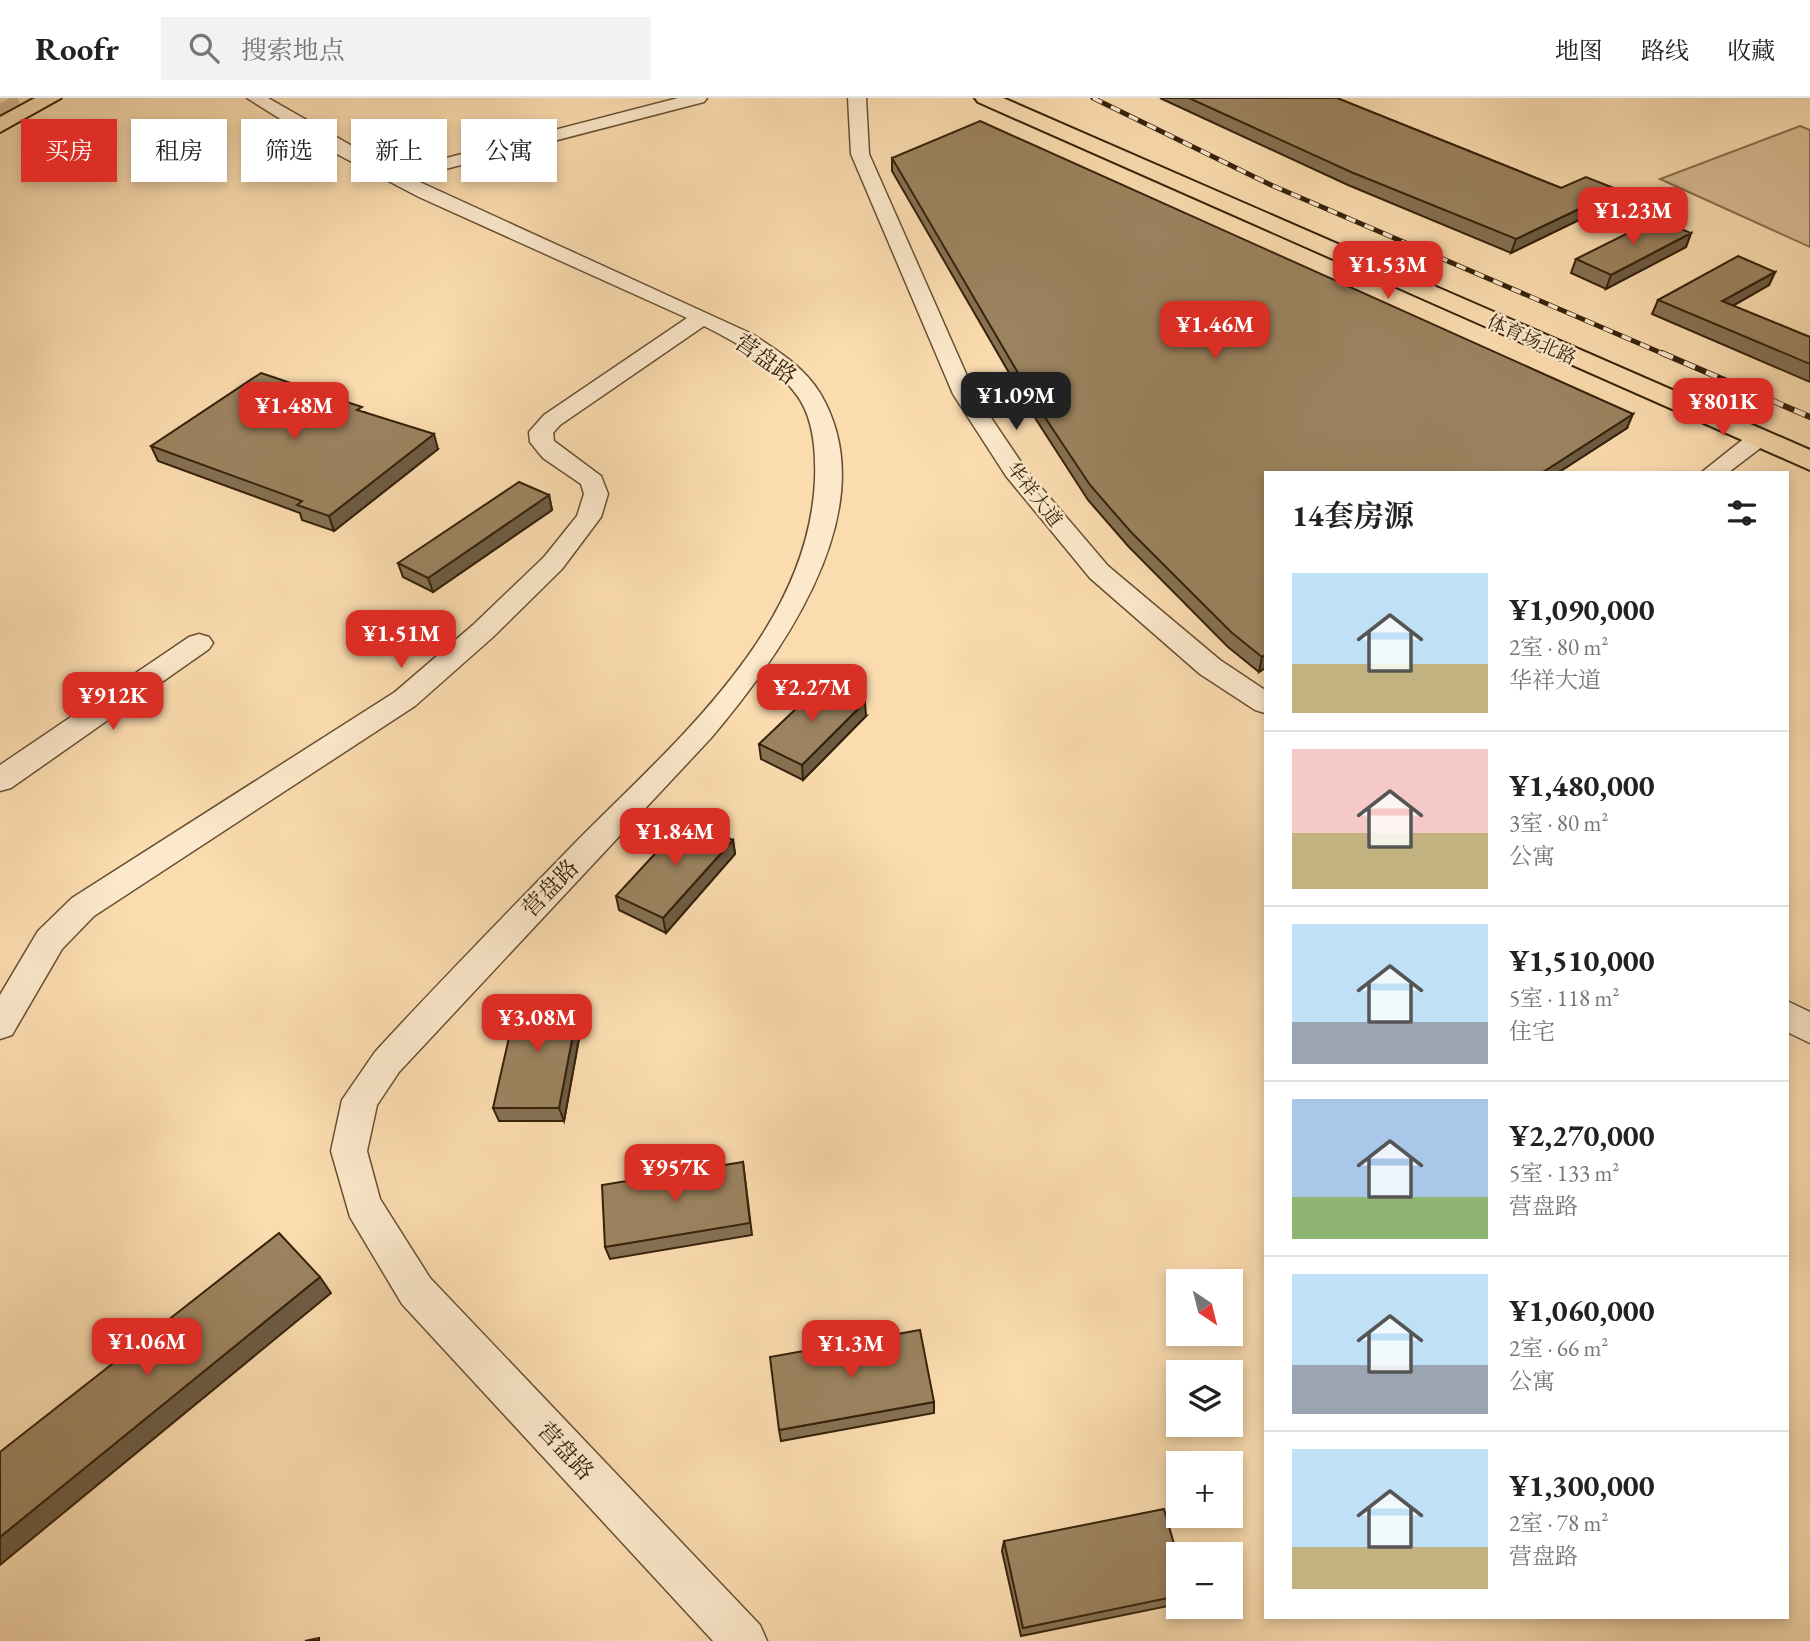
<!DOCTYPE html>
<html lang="zh">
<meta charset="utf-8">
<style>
body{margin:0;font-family:"EB Garamond","Noto Serif SC",serif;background:#f2f2f2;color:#222;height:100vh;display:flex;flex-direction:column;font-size:26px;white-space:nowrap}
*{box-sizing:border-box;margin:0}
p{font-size:23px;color:#767676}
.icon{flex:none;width:38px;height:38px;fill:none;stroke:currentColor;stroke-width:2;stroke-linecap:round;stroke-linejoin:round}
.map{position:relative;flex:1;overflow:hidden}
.panel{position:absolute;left:1264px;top:373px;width:525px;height:1148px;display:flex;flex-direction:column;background:#fff;border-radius:0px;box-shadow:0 4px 10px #0003}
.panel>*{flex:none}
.guide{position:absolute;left:21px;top:21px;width:665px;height:63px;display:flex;gap:14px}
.needle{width:46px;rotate:145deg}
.buttons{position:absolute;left:1166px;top:1171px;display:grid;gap:14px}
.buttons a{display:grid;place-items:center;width:77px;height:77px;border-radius:0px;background:#fff;box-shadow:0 4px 10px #0003;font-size:35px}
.price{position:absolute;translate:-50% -60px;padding:0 16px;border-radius:14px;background:#d93025;color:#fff;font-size:23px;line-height:46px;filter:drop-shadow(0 2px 4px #0008)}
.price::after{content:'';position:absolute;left:50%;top:42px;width:21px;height:16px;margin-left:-10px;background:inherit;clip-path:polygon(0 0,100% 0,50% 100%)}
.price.on{background:#222;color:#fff}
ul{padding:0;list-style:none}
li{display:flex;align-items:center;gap:21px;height:175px;padding:0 28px}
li+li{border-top:2px solid #e0e0e0}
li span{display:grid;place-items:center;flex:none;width:196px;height:140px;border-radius:0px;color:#555}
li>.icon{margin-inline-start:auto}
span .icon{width:84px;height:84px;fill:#fffc;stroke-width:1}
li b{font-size:30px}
h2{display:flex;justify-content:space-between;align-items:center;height:84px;padding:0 28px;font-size:30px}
.pill{padding:0 24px;border-radius:0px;background:#fff;box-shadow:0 4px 10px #0003;font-size:24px;line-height:63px}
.pill.on{background:#d93025;color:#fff}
header{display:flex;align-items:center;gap:42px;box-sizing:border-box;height:98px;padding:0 35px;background:#fff;border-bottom:2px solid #e0e0e0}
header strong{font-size:33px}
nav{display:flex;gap:38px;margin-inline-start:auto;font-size:24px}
.search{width:490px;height:63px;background:#f2f2f2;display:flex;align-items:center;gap:18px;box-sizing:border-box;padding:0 24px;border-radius:0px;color:#767676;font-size:26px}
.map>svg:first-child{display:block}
</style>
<header>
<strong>Roofr</strong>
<div class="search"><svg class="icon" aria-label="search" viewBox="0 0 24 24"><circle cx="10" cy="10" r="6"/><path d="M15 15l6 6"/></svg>搜索地点</div>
<nav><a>地图</a><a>路线</a><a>收藏</a></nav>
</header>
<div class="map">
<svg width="1810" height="1543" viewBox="0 0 1810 1543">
<rect width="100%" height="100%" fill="#fbdcaf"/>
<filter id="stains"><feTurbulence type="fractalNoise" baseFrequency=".00286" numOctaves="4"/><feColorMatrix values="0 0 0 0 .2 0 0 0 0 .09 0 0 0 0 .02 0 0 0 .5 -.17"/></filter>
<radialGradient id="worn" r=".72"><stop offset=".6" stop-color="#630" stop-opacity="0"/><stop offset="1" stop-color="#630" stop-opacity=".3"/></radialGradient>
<path fill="#dabc93" stroke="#886f4e" stroke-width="2" d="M1800,28L1810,32V149L1660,81Z"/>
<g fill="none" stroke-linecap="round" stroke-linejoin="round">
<path stroke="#d4b78e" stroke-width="24" stroke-dasharray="24 11" stroke-linecap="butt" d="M0,19L36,0"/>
<g stroke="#675033" stroke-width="3">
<path id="minor" d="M247,0H268L396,73L678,0H707L704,4L411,80L752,236C777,252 804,269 820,295C888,409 782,556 711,640L399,974L377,1007L367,1053L380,1101L430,1180L760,1527L767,1543H713L402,1206L350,1119L331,1053L342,1002L375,954C439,884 506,816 572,748C671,647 808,535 815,382C816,354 814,319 796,296C773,265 738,245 704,228L560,327L553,335L554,343L601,378L608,396L601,419L562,471L493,539L415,608L94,818L62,851L12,937L0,941V897L38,833L72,800L395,594L473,527L544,459L577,418L584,396L581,386L543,360L530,344L529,334L544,317L687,220L419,99L333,54Z
M848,0H866L869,56L975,296L1027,373L1108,468L1220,562L1265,592V615L1255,612L1200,576L1090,480L1006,378L953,296L851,56Z
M1759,333L1767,335L1771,340L1767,345L1729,374H1702L1751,335Z
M199,536L209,539L213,545L209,551L11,690L0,693V667L189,539Z
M1787,903L1810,914V945L1787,934Z"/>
</g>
<g stroke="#36220a" stroke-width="4">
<path id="major" d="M35,0H61L0,34V19Z
M975,0H1003L1810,352V372L978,4Z"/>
</g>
<use href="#minor" fill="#fce8cb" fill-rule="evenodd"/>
<use href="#major" fill="#fbdcaf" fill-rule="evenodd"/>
<g stroke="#36220a" stroke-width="5">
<path id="rail-far1" d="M1093,0L1271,87L1666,257"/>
</g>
<g stroke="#36220a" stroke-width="6">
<path id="rail" d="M1662,255L1810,319"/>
</g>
<use href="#rail-far1" stroke="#fce8cb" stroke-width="3.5" stroke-dasharray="10" stroke-linecap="butt"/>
<use href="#rail" stroke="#fce8cb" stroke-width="4.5" stroke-dasharray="12" stroke-linecap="butt"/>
</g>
<path fill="#867153" stroke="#36220a" stroke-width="2" d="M1160,0H1337L1561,90L1619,92L1614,105L1511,155L1348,87Z
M892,60L1627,330L1559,374H1265V570L1259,574L1228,549L1129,449L1088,402L1037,323L892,73Z
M1691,135L1686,149L1606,191L1571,175L1576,161Z
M1775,174L1769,187L1733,208L1810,239V284L1652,216L1658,202Z
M364,314L438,351L334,433L302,422L300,415L158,363L151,348Z
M549,397L552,412L433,494L403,479L398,465Z
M866,618L803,682L761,661L759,646Z
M733,742L735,756L666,835L619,812L616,798Z
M584,913L564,1023H499L493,1010Z
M743,1064L752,1137L610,1161L605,1149Z
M934,1304V1315L781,1343L779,1332Z
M1004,1443L1178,1460V1506L1021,1538L1002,1453Z"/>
<path fill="#6d5c43" stroke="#36220a" stroke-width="2" d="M1619,92L1614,105L1511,155L1516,141Z
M1691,135L1686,149L1606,191L1611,177Z
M1775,174L1769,187L1716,217L1722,203Z
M1633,316L1627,330L1559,374H1543Z
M434,336L438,351L334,433L329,418Z
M549,397L552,412L433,494L428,480Z
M1265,557V570L1259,574L1262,559Z
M865,604L866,618L803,682L802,667Z
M733,742L735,756L666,835L663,820Z
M580,900L584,913L564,1023L559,1010Z
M320,1179L331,1195L0,1467V1439Z"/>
<path fill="#9c8360" stroke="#36220a" stroke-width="2" d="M1189,0H1337L1561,90L1586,79L1619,92L1516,141L1351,74Z
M980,23L1633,316L1543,374H1265V557L1262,559L1231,534L1131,434L1090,387L1038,309L892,60Z
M1656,121L1691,135L1611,177L1576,161Z
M1738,158L1775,174L1722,203L1810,239V266L1658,202Z
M261,275L362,309L357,312L434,336L329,418L297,407L302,403L151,348Z
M519,384L549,397L428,480L398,465Z
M823,585L865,604L802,667L759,646Z
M687,721L733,742L663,820L616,798Z
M518,900H580L559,1010H493Z
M743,1064L750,1125L605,1149L602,1087Z
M279,1135L320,1179L0,1439V1354Z
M920,1232L934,1304L779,1332L770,1259Z
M1164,1411L1178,1460V1498L1023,1530L1004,1443Z
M319,1540V1543H305Z"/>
<g text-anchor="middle" stroke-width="5" stroke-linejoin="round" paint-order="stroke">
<g font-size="19" fill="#36220a" stroke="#fce8cb">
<text transform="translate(1532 241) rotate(24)" y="7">体育场北路</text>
<text transform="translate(1035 396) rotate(52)" y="7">华祥大道</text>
</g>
<g font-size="23" fill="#36220a" stroke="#fce8cb">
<text transform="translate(766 261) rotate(35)" y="8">营盘路</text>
<text transform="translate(550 790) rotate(-46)" y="8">营盘路</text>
<text transform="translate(566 1353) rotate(47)" y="8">营盘路</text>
</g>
</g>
<rect width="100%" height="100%" filter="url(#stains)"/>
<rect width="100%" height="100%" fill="url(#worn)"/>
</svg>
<div class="buttons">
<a><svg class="needle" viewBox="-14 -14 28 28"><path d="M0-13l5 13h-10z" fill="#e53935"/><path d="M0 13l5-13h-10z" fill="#767676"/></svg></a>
<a><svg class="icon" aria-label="layers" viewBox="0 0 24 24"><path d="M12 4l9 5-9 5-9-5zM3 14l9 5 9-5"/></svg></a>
<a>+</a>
<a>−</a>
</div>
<b class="price" style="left:1633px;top:149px">¥1.23M</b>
<b class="price" style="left:1388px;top:203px">¥1.53M</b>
<b class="price" style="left:1215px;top:263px">¥1.46M</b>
<b class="price on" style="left:1016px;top:334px">¥1.09M</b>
<b class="price" style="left:1723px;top:340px">¥801K</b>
<b class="price" style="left:294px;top:344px">¥1.48M</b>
<b class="price" style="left:401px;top:572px">¥1.51M</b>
<b class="price" style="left:812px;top:626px">¥2.27M</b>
<b class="price" style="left:113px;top:634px">¥912K</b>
<b class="price" style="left:675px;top:770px">¥1.84M</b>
<b class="price" style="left:537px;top:956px">¥3.08M</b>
<b class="price" style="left:675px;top:1106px">¥957K</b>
<b class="price" style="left:147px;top:1280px">¥1.06M</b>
<b class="price" style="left:851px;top:1282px">¥1.3M</b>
<div class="guide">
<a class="pill on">买房</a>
<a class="pill">租房</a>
<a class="pill">筛选</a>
<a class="pill">新上</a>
<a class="pill">公寓</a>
</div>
<section class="panel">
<h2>14套房源<svg class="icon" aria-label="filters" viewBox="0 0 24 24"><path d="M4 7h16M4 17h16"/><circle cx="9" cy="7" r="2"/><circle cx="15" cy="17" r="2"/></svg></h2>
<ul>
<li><span style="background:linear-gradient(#bfe0f5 65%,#c2b280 0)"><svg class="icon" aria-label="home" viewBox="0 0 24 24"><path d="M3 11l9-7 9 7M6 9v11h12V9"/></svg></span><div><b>¥1,090,000</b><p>2室 · 80 m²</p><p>华祥大道</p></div></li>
<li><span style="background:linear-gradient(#f6c9c9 60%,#c2b280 0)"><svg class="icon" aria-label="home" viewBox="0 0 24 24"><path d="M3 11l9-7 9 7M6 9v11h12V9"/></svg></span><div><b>¥1,480,000</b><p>3室 · 80 m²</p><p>公寓</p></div></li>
<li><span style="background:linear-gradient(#bfe0f5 70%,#9aa5b1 0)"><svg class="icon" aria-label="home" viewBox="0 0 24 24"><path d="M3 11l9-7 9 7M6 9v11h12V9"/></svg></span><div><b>¥1,510,000</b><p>5室 · 118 m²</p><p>住宅</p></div></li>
<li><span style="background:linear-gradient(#a9c7e8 70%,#8fb573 0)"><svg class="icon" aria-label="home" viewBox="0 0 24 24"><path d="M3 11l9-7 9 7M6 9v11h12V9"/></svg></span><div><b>¥2,270,000</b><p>5室 · 133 m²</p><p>营盘路</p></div></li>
<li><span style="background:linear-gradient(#bfe0f5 65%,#9aa5b1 0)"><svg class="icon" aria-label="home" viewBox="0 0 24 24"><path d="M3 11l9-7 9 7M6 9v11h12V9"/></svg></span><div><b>¥1,060,000</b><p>2室 · 66 m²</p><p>公寓</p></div></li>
<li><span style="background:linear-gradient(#bfe0f5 70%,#c2b280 0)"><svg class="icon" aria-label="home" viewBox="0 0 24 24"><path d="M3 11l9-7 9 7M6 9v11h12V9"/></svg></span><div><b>¥1,300,000</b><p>2室 · 78 m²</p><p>营盘路</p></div></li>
</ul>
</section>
</div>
